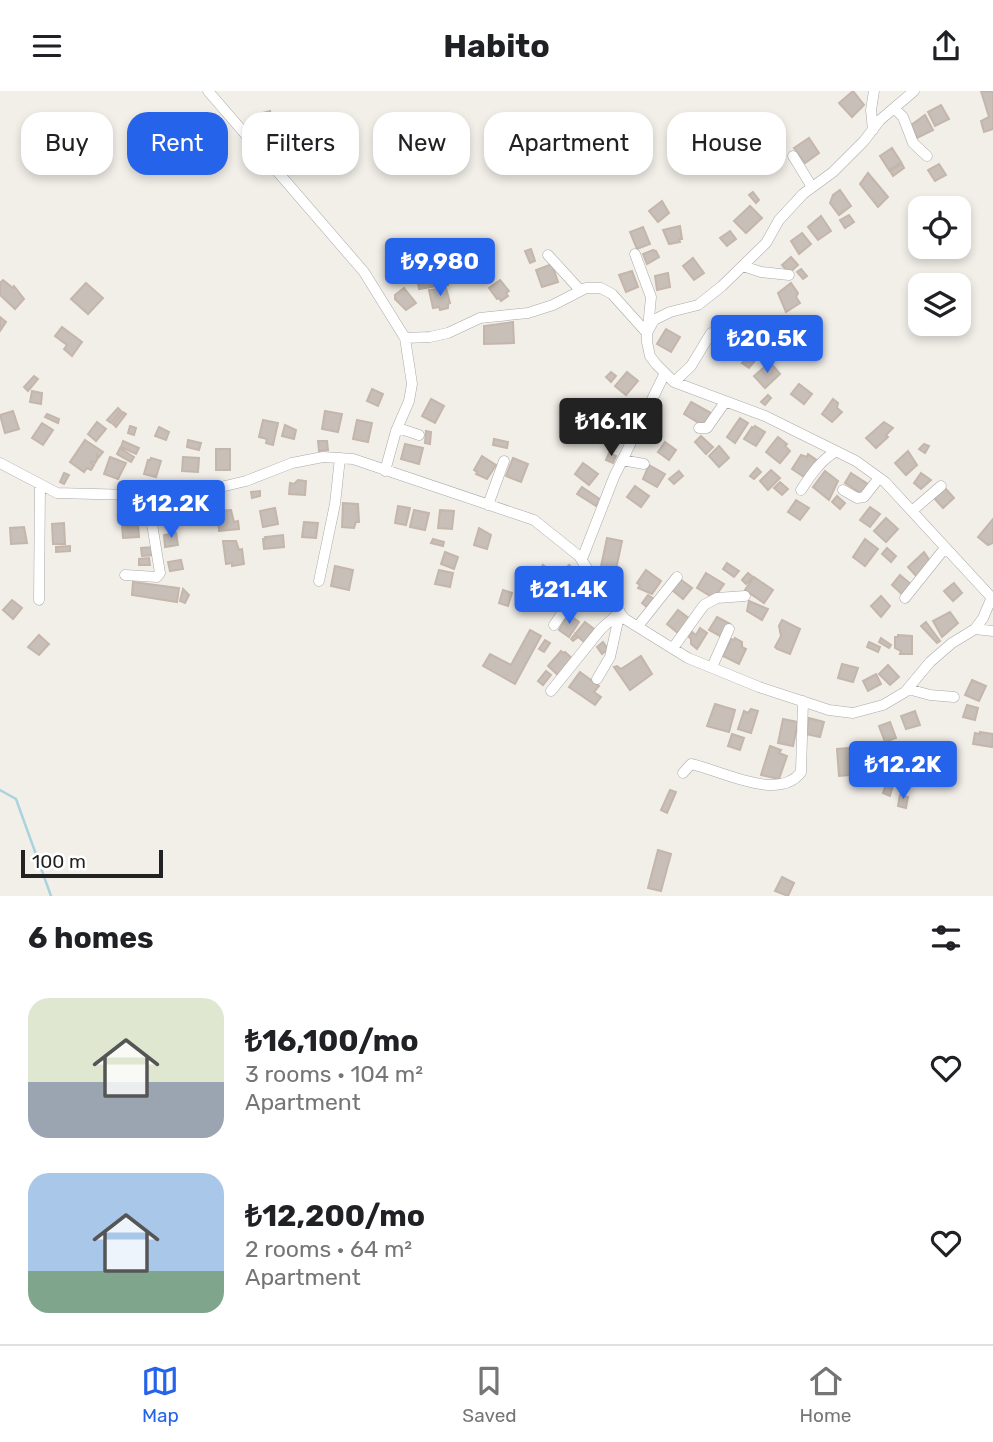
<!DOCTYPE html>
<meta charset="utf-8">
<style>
body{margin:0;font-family:Rubik,sans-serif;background:#f2f2f2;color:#202124;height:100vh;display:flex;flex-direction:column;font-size:26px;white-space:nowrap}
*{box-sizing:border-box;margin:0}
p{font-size:23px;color:#757577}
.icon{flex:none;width:38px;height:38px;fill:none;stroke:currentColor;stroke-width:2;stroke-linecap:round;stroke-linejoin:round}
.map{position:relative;height:805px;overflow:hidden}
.drawer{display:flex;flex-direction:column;background:#fff;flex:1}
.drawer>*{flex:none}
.banner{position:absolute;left:21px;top:21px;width:952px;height:63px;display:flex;gap:14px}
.fabs{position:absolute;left:908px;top:105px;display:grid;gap:14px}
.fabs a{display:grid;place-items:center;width:63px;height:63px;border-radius:14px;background:#fff;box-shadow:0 4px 10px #0003;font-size:35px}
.scale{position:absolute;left:21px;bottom:18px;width:142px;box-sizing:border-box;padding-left:7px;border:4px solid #222;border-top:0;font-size:19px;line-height:24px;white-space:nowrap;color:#222;-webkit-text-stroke:5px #fff;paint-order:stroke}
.price{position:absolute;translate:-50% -60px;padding:0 16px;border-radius:7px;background:#2563eb;color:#fff;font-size:23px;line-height:46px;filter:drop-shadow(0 2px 4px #0008)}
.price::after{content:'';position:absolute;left:50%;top:42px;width:21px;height:16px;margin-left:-10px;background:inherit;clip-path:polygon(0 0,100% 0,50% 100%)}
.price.selected{background:#222;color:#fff}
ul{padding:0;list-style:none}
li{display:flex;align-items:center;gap:21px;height:175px;padding:0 28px}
li span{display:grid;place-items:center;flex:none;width:196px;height:140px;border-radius:21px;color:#555}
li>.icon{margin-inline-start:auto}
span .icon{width:84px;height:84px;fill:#fffc;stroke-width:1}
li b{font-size:30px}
h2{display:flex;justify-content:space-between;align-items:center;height:84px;padding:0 28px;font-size:30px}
.tag{padding:0 24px;border-radius:21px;background:#fff;box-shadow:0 4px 10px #0003;font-size:24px;line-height:63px}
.tag.selected{background:#2563eb;color:#fff}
header{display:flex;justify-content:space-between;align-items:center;height:91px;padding:0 28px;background:#fff;font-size:32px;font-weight:700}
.tab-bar{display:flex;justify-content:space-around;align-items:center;height:98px;border-top:2px solid #e0e0e0;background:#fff;font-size:19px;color:#757577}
.tab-bar a{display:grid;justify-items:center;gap:4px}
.tab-bar .selected{color:#2563eb}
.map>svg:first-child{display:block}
</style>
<header><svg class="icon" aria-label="menu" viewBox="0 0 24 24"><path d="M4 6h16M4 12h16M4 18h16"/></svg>Habito<svg class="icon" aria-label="share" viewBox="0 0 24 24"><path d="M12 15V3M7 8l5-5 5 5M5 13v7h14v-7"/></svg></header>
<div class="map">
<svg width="993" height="805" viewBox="0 0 993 805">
<rect width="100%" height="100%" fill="#f2efe9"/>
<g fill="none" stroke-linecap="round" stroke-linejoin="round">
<path stroke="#aad3df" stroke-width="2.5" d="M0,699L16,708L51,805"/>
</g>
<path fill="#c7bfb8" stroke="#c4b6ab" stroke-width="2" d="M853,0L864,14L852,26L839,12Z
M981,0L993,1V38L984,41L981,30L989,26Z
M941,14L949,28L935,35L928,21Z
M270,20L274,36L263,39L259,23Z
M925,24L933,39L917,47L911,34Z
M777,43L785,50L779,55L772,46Z
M809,47L819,62L805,72L794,57Z
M892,57L901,71L889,79L880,65Z
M902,73L904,77L893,85L890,80Z
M939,73L946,84L935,90L928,79Z
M868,82L888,106L878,116L860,93Z
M840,99L851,115L839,124L830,112L833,104Z
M753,101L759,109L756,112L749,104Z
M662,110L669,122L658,131L649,120Z
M750,115L762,127L746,142L734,130Z
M849,124L854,131L845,137L840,129Z
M821,125L831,140L818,149L808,136Z
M680,135L682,148H679L680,151L669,153L663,139Z
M643,136L650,153L637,158L630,141Z
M730,140L736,148L727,155L720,147Z
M802,142L811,153L799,163L791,150Z
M531,158L535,170L530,172L525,160Z
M653,159L656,160L659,166L647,173L643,163Z
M791,166L798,174L789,182L782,174Z
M693,167L704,182L694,189L683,175Z
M552,173L558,191L542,196L536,179Z
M801,178L807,185L803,188L797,181Z
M632,180L638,196L626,201L619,184Z
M668,182L670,196L657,199L655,185Z
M436,188L437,195L419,198L418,192Z
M439,188H448V194H439Z
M3,189L13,197L14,195L24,208L15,218L0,204V192Z
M500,189L509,200L506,202L508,205L501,210L499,207L497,208L489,197Z
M86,192L103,207L88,223L71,208Z
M791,192L798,202L796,206L800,212L786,221L778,202Z
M404,197L416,212L406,219L395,208V204Z
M446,197L450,212L448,213V217L440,219L439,216L433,217L429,199Z
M0,226L6,231L0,240Z
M513,231L514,252L484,253V235Z
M62,236L82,251L72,265L64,258L67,254L55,245Z
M666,238L680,246L671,261L657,253Z
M752,260L758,266L749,277L742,272Z
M770,271L780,283L765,297L754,285Z
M611,281L616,285L611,291L606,286Z
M627,281L638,290L626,304L615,295Z
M34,285L38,288L28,300L24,296Z
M799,293L812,303L804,313L791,303Z
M372,298L383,303L378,315L367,310Z
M32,300L42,302L41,313L30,311Z
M768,304L771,307L765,314L761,311Z
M431,308L444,315L435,332L422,325Z
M833,308L838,312L837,317L842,321L832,331L822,323Z
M691,311L711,322L704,335L684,323Z
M118,317L121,320L111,332L107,329Z
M13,320L19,338L5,342L0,324Z
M325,320L342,323L338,341L322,338Z
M123,321L126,323L116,336L113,333Z
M47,323L59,328L58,332L45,326Z
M580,323L592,334L587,340L574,330Z
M740,327L748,332L735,352L727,346Z
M263,329L278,332L273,354L266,352L267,348L259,346Z
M357,329L372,332L368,351L353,348Z
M97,331L106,338L96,350L88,343Z
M884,331L893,337L886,344L888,346L876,357L866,347Z
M42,332L53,339L43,354L32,347Z
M604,332L623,346L614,357L597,343Z
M285,334L296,339L294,348L282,345Z
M130,335L136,337L134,344L128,342Z
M755,335L765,341L756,355L744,348L752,336L754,337Z
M159,336L169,341L166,349L155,345Z
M426,340L431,341L430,353L425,352Z
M701,345L713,356L706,363L695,351Z
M778,346L787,353L785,355L790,360L780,372L766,361Z
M494,348L508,351L507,357L493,354Z
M85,349L103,361L99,366L96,363L98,367L95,372L92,370L91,372L94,374L91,379L87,377L84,381L70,371Z
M188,349L201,352L199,359L187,356Z
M123,350L139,357L136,363L121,356Z
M318,350H327L328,359L319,360Z
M665,351L676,359L669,369L658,361Z
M405,353L423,357L419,373L401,368Z
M924,353L929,355L925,362L919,358Z
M719,355L729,367L719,376L709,365Z
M120,357L134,366L131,371L117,363Z
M216,358H230V379H216Z
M908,360L917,374L906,384L895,372Z
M609,362L616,365L613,372L606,369Z
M808,363L818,370L804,386L792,378L801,364L807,366Z
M482,365L496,374L487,388L476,383L477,381L474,379Z
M110,366L126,372L118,388L104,383Z
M183,366L199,367L198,381L182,380Z
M151,367L161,370L156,386L144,383L148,369H150Z
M513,367L528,373L521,391L506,385Z
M583,372L598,383L589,394L575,383Z
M649,374L665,383L657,396L643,388Z
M757,377L761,381L754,388L750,385Z
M771,379L780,387L768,399L760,390Z
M679,380L683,385L674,393L669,388Z
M825,380L838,390L829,409L813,396Z
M64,382L69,384L64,393L60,391Z
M851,382L868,393L862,403L845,392Z
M921,382L931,389L921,398L914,392Z
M298,389L306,390L305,404L289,403L290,392L294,393Z
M780,391L788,398L782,404L774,397Z
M635,395L649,405L641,416L627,406Z
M582,396L601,409L596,415L577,403Z
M945,397L954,407L943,417L934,407Z
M260,400V405L252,407L251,401Z
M837,405L845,412L840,418L832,411Z
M796,409L809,417L800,429L788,421Z
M343,412L358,413L359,431H356L354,437L342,436Z
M398,415L410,417L406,434L395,432Z
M870,416L880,423L870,436L860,429Z
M275,417L278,433L263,436L260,420Z
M231,419L234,431L238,430L239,438L219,440L217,420Z
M414,419L429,422L425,439L410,436Z
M440,419L454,420L452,438L438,437Z
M205,423L206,433H200L199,424Z
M886,427L898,438L886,451L874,440Z
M993,428V452L988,454L978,446Z
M304,431L318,432L316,447L302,446Z
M64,432L65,453H53L52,433Z
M138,433L139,446L123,447L122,434Z
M24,436L27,452L11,453L10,437Z
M479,437L491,444L487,458L474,454Z
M176,442L178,454L165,456L164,444Z
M283,444L284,456L264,458L263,448H266L265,446Z
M607,447L622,450L615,483L600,480Z
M433,448L444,451L443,455L431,452Z
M865,448L878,458L865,475L853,466Z
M223,450H236L239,459L242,458L244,473L232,475V472L226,473Z
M70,455V460L56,461V456Z
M154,456L155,464L142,465L141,457Z
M887,457L896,465L891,471L882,463Z
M445,461L458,466L454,478L441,473Z
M924,461L930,470L917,486L908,476Z
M149,467L150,474H139V468Z
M181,469L183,478L170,480L168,471Z
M727,472L739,480L734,486L723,478Z
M543,474L559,485L550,500L546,497L543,501L531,492Z
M569,474L577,482L571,487L562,481Z
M335,475L353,479L349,499L331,495Z
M439,479L453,482L450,496L435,493Z
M646,479L661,490L652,503L638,497L640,494L637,492Z
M706,482L724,493L717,503L712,506L697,497Z
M748,482L753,486L746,493L742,489Z
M900,484L912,494L903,504L892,494Z
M754,486L773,499L764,512L745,499Z
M680,488L692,497L683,508L672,499Z
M133,491L179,497L177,511L132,504Z
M954,492L962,502L953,510L944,500Z
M563,493L572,500L560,517L553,513L556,509L553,507Z
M183,498L189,504L185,512L180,510Z
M503,499L512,502L508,515L499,512Z
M648,504L654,508L647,516L642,512Z
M881,505L890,515L881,526L871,515Z
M12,509L22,517L13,528L3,519Z
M749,510L768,518L762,529L747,520Z
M678,519L690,528L678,542L667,533Z
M950,521L958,532L942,546L933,530Z
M568,523L579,531L569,546L559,539Z
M717,526L730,533L723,545H720L709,539Z
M782,529L800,538L790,563L777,558L775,556L781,545L779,535Z
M585,531L594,538L584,551L576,544L577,547L573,550L571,548Z
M926,531L940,550L937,552L921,535Z
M700,537L707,542L697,558L691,553V548L689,546L692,541L696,544Z
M530,539L541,545L515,593L483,575L490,563L511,574Z
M39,544L49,553L39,564L28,556Z
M898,544L912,545V563H900L901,560L895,557V546H898Z
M735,547L742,551V556L746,558L739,573L723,565L731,548L734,549Z
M881,547L891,554L889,557L879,551Z
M545,549L550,552L544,561L539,558Z
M603,551L608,558L602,563L597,556Z
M869,551L880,556L878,561L867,556Z
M561,560L563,562L565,561L574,569L559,585L548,575Z
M641,565L652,583L630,599L614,576L617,575L621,578Z
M842,573L858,577L853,591L838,587Z
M888,574L899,586L890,594L879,583Z
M546,580L551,584L543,594L538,590Z
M580,581L599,595L594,601L601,606L595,614L569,596Z
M876,583L881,593L868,600L863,590Z
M972,589L986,595L979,610L965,604Z
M715,613L735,619L729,641L707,635Z
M967,614L978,617L975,629L963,626Z
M751,618L758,620L751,642L738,638L744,620L748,622Z
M915,620L920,634L906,638L901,625Z
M809,627L824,631L820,646L806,643Z
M783,628L798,631L793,655L778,652Z
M890,631L896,647L885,651L879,635Z
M980,641L993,643L992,656L973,653L975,642L980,643Z
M732,643L744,647L740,659L728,655Z
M770,655L781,659L779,662L787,665L779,688L761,684Z
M861,656L862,683L839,685L837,658Z
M887,691L893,694L890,705L883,702Z
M670,699L676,701L667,722L661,719Z
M900,704L908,706L906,717L898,715Z
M658,759L671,763L661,800L648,797Z
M782,786L794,792L788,805L775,800Z"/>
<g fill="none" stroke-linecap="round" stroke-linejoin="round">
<g stroke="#a9a9a9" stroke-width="11">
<path id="minor" d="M208,0L364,181L405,247L412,293L409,310L396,340L385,380
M914,0L880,29L864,50L833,81L803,103L779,129L766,152L722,195L698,214L670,221L654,229L647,242V251L650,265L656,273L674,291L765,325L856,370L885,391L993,508
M894,17L903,26L913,52L927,65
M873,39L871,19L874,0
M793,65L812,96
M635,163L651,206L648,237
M548,164L580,199
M743,175L761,181L789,184
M405,247L430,246L448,242L480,227L528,222L553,214L586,197H601L612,203L647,242
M674,291L691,275L711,242
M398,337L419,344
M699,337H707L725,311
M622,369L644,373
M0,372L57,402L132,404L204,400L246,390L292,372L323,366L353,368L534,429L579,465L604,504L625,528L688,567L759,596L829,619L853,622L883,614L905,601L930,571L952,552L975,538L993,540
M801,399C811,384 820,370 835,361
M843,399L857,407L864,406L879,387
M488,414L504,370
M912,420L941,395
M582,468L614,386L665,282
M125,484L157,486L160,482L152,433L143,403
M319,490L335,413L340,367
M905,507L945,457
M39,509L40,394
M554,534L579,497L591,484
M638,535L677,486
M975,538L983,527L992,506
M673,557L704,514L717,507L745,505
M712,576L729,538
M597,588L610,566L620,521
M908,598L930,604L954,606
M551,600L601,538L620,521
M683,682L691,673C718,678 779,712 801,681L803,610"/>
</g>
<use href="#minor" stroke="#fff" stroke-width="10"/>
</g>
</svg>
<div class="fabs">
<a><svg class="icon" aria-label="locate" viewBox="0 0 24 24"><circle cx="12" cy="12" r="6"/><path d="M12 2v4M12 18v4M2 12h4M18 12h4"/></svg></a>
<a><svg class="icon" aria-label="layers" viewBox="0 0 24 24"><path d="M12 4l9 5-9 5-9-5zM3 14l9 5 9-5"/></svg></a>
</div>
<div class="scale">100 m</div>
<b class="price" style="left:440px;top:207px">₺9,980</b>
<b class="price" style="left:767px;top:284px">₺20.5K</b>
<b class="price selected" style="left:611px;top:367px">₺16.1K</b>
<b class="price" style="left:171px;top:449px">₺12.2K</b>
<b class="price" style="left:569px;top:535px">₺21.4K</b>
<b class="price" style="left:903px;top:710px">₺12.2K</b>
<div class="banner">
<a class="tag">Buy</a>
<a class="tag selected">Rent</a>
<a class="tag">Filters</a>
<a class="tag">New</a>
<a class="tag">Apartment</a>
<a class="tag">House</a>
</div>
</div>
<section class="drawer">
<h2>6 homes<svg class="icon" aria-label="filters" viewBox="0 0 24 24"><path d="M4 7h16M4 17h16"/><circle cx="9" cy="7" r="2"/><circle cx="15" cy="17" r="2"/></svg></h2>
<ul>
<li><span style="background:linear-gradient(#dfe7d0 60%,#9aa5b1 0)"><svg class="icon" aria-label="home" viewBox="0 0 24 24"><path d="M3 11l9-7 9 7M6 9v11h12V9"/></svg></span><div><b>₺16,100/mo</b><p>3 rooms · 104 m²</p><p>Apartment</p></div><svg class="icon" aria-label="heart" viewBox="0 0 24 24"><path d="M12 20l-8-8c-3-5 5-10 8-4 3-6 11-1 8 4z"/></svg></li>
<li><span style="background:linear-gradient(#a9c7e8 70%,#7fa58c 0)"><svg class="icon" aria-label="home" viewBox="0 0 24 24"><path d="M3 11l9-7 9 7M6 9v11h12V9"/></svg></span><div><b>₺12,200/mo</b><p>2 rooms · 64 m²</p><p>Apartment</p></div><svg class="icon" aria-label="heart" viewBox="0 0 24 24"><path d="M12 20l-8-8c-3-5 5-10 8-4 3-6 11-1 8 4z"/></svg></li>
</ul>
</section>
<nav class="tab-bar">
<a class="selected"><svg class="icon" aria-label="map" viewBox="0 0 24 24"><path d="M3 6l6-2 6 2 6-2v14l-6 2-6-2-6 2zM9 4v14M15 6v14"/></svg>Map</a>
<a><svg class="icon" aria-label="saved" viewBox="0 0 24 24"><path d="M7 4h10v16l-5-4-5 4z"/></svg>Saved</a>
<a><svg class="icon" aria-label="home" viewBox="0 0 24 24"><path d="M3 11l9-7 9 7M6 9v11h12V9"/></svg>Home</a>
</nav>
